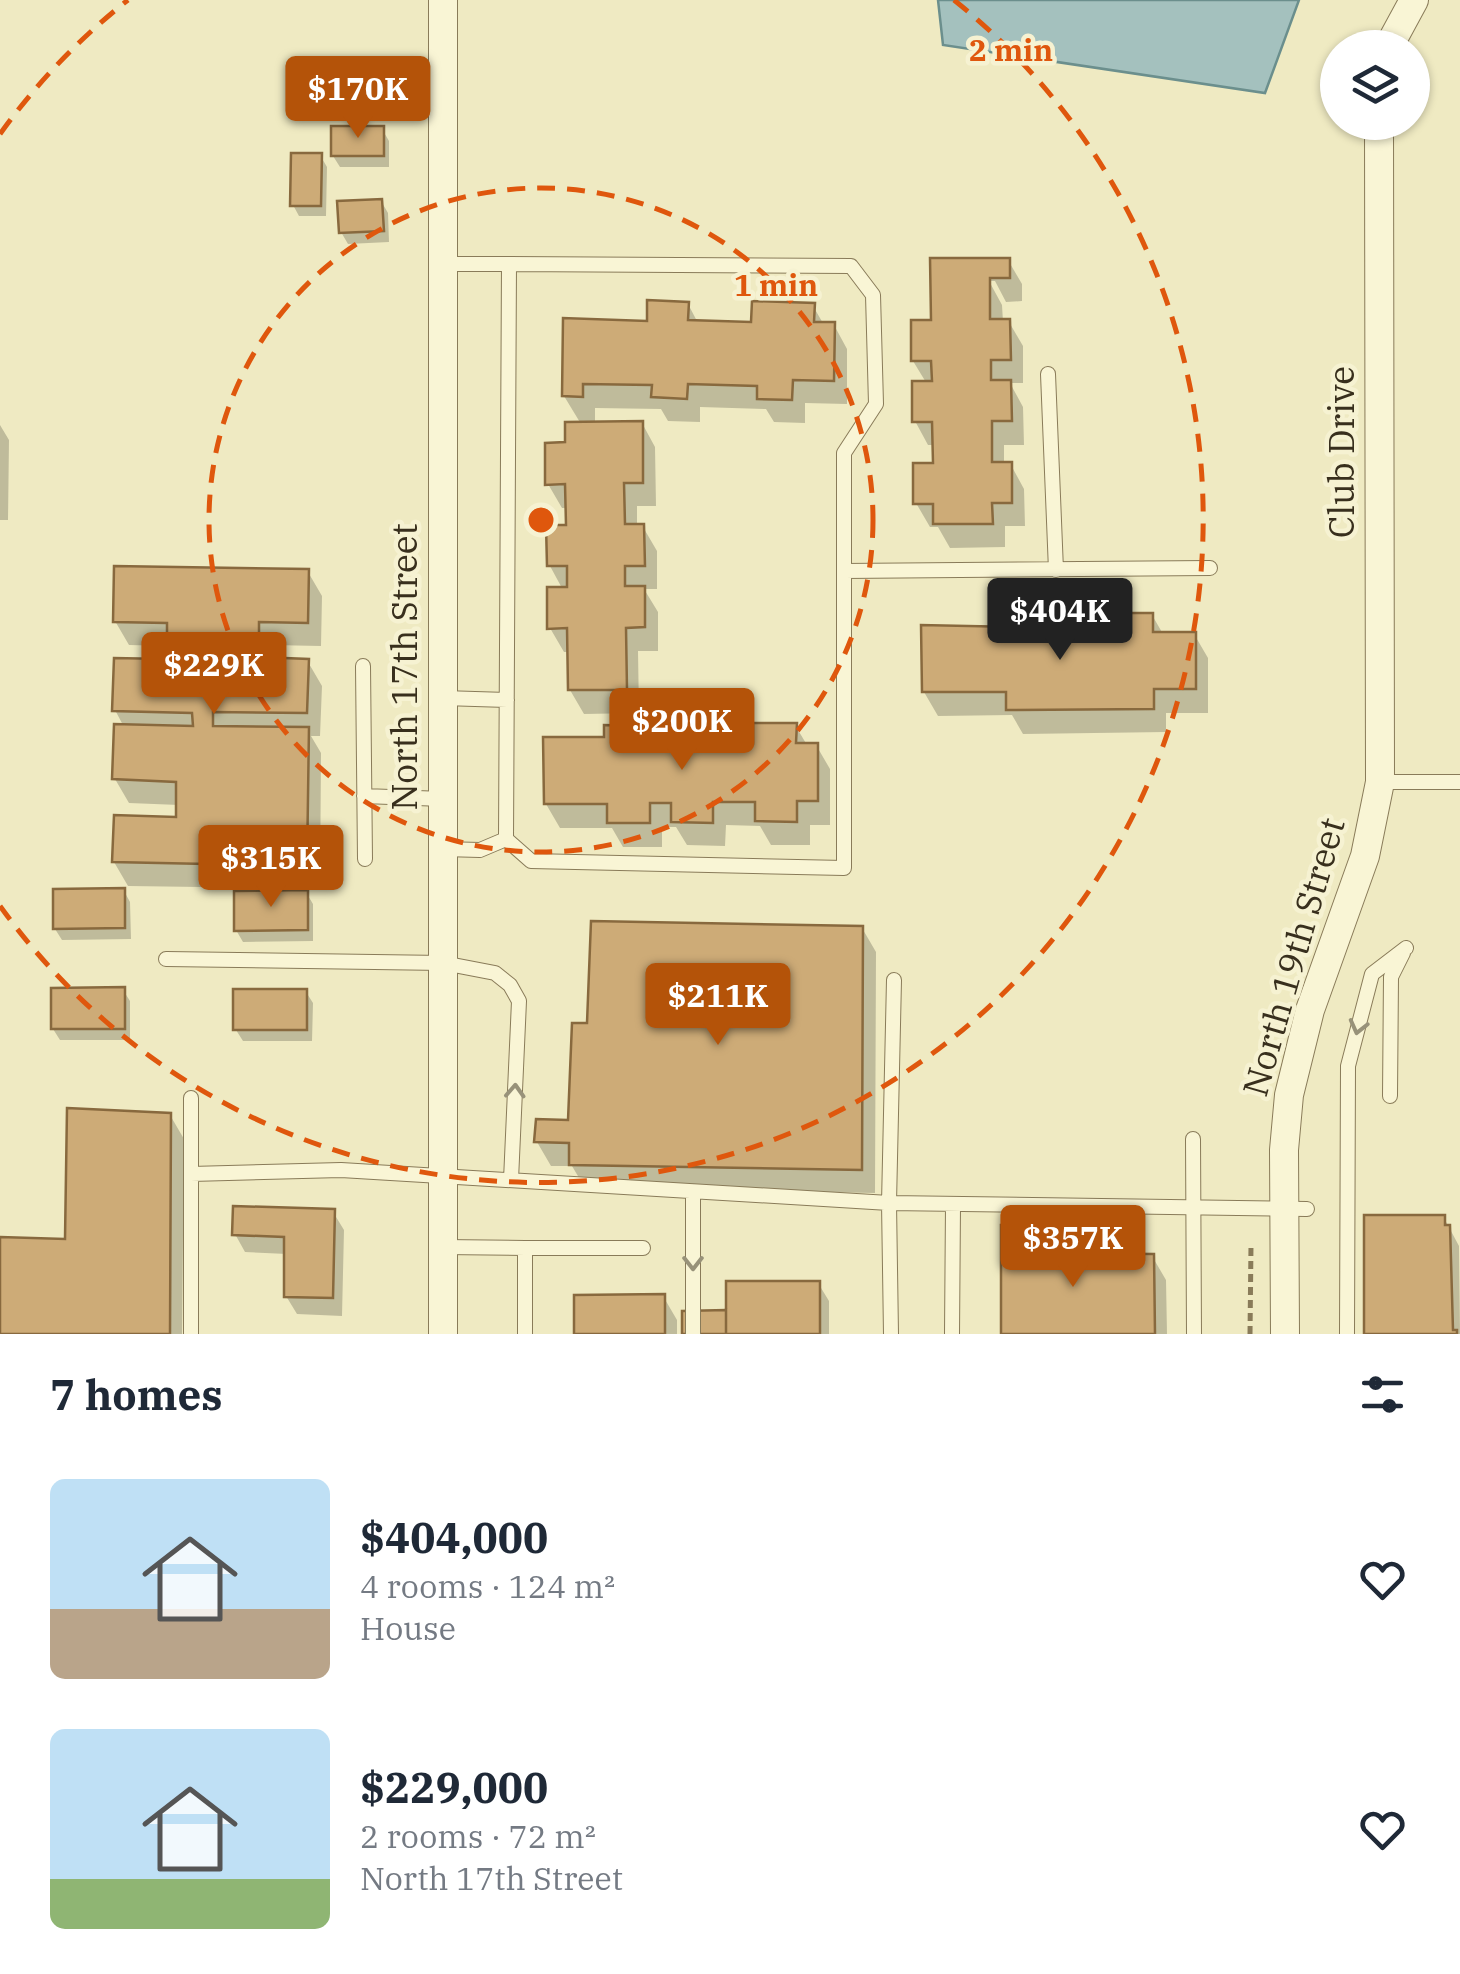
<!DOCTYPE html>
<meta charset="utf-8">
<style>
body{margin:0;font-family:"IBM Plex Serif",serif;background:#f6f6f7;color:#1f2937;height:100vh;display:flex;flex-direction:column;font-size:38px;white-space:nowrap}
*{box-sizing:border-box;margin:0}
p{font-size:32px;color:#747a83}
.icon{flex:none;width:55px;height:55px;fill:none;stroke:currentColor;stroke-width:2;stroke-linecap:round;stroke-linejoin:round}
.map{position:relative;height:1334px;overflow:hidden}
.sheet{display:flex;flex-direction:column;background:#fff;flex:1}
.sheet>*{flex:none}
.controls{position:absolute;left:1320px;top:30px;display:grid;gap:20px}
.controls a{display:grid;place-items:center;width:110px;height:110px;border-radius:50%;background:#fff;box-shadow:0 2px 8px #0004;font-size:50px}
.price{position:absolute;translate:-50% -85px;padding:0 22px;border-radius:10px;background:#b45309;color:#fff;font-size:32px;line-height:65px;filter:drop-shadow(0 2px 5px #0008)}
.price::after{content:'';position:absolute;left:50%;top:60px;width:30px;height:22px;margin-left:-15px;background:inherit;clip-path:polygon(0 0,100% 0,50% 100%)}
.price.current{background:#222;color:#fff}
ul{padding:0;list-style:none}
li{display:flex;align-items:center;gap:30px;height:250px;padding:0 50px}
li span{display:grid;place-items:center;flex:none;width:280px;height:200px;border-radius:15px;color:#555}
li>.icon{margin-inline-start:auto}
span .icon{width:120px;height:120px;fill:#fffc;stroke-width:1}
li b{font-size:42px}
h2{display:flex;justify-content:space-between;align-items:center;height:120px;padding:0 50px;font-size:42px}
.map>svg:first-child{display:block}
</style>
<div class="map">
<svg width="1460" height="1334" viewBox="0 0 1460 1334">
<rect width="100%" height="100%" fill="#efeac2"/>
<path fill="#a4c1be" stroke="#6b8f8d" stroke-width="2.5" d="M938,0H1299L1265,93L943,45Z"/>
<path fill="#0003" d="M382,129L389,141V167H340L333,156Z
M320,155L327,167L326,216H299L293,205Z
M381,201L388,213L389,242L348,244L341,232Z
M1008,260L1022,284V301L1006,302L995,281H989L1002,305L1003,322H1009L1023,346V383H1010L1023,407L1024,445H1004V465H1011L1024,489L1025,526H1005V547L950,548L938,527H930L916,503L935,466V445H928L915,421L927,384L913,361L933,323Z
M688,304L698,323L753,324L813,306L824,325H834L847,349V404L805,403V423L774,422L766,409L700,407V422L668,421L661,409L595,408V424L642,423L655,447L656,506H637V527H643L657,551V589H644L658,612V651H638L639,713L584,714L570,690V652H564L550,628L563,590L550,566L568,528V508H562L548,484L581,424L564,396L649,323Z
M0,425L9,440L8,520H0Z
M308,572L322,596L321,646L271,645V660L308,662L322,686L320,736H311L321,753L320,889H304L313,904V941L243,942L236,930L266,893V888L128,886L114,862L179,820V805L129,803L115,779L124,727L115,710L169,662V646L129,645L115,621Z
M1152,615L1163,634H1194L1208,658V713H1166V732L1023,734L1012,715L938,716L924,692L1018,629L1046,617L1057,636L1113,635Z
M795,725L807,745H816L830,769V825H810V845H771L760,826L726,825L725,846L687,845L676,827H662V847H623L612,828H560L546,804L607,740L647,728L658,747H672L710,727L722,747H756Z
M124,891L130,902L131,939L62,940L55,929Z
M862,928L876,952L875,1193L585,1188L572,1166H551L537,1142L570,1122L590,1026Z
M123,990L130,1001V1040H60L53,1029Z
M306,992L313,1003L312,1041H243L236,1030Z
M170,1115L184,1139L182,1334H0V1240L67,1242Z
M333,1212L344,1230L342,1316L297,1314L286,1296L287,1254L245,1252L235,1234Z
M1444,1218L1459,1246L1460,1334H1366Z
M1037,1230L1052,1256H1152L1166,1280L1167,1334H1003Z
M818,1283L829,1301V1334H685L728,1313Z
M663,1296L677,1320V1334H577Z"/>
<path fill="#cdab77" stroke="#88693e" stroke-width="2.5" d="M331,126H384V156H331Z
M291,153H322L321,206H290Z
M382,199L384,231L339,233L337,201Z
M930,258H1010V278H990V319H1010L1011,360H991V380H1011L1012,421H992V462H1012V503H992L993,524H933V504H913V463H933L932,422H912V381H932L931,361H911V320H931Z
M647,300L689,302L688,320L751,322L752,301L815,303L814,322H835L834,381L793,380L792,400L757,399V386L688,384L687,399L651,397L652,385L583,384V397L562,396L563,318L647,321Z
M643,421V483H624L625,524H644L645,566H625V586H645V627L626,628L627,690H568L567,628L547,629V587H567V566H547L546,525H566L565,484L545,485V443L565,442V422Z
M114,566L309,569L308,623L259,622V657L309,659L307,713L213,712V726L309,727L307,866L112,862L114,815L176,817V782L112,779L114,724L193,726L192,713L112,711L114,658L167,659V623L113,622Z
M1111,613H1153V632H1196V689H1154V709L1006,710V692H922L921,625L1016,627V614H1048V633H1111Z
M753,723H797L796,743H818V801H797V822L755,821V802H713V823L671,822V803H650V823H607V804H544L543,737H604V725L649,726V744H669L670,724L712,725V744H753Z
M125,888V928L53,929V889Z
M308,890V930L234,931V891Z
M591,921L863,926L862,1170L569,1165V1143L534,1142L536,1119L568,1120L572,1023H587Z
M125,987V1029H51V988Z
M233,989H307V1030H233Z
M67,1108L171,1113L170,1334H0V1237L65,1239Z
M233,1206L335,1209L333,1298L284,1297V1237L232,1235Z
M1364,1215H1445V1225H1450L1453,1330H1457V1334H1364Z
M1001,1225L1039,1227L1040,1253L1154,1254L1155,1334H1001Z
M726,1281H820V1334H726Z
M665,1294V1334H574V1295Z
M726,1310V1334H682V1311Z"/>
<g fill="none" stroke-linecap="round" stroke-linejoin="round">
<g stroke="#897b59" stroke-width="16">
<path id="lane" d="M443,264H509
M509,264L851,266L873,295L876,404L844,453V868L531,861L506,839Z
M1048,374L1056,570
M844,571L1210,568
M363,666L365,859
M443,698L507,700
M1380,782H1460
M364,796L443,799
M443,849L480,850L506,839
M166,959L443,963L495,973L510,985L519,1001L511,1180
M1390,1096L1391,977L1403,953
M191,1098V1174
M1193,1139L1194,1334
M693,1192V1334
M443,1247L525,1248V1334
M525,1248H643
M191,1334V1174L341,1170L889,1203L894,980
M891,1334L889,1203L1307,1209
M952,1334L953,1206
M1347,1334L1348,1066L1372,974L1406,948"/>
</g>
<g stroke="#897b59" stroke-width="30">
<path id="street" d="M1388,48L1414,0
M443,1334V0
M1285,1334L1284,1150L1289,1095L1310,1010L1365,856L1380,782L1379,122"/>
</g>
<path stroke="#897b59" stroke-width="5" stroke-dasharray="8 5" stroke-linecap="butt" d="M1250,1334L1251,1245"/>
<use href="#lane" stroke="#f9f5d5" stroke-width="14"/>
<use href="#street" stroke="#f9f5d5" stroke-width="28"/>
</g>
<defs><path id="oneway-chevron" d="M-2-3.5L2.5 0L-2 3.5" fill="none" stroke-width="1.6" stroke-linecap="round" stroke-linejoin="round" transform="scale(2.5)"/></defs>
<g stroke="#989279">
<use href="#oneway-chevron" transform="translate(1358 1027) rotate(104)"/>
<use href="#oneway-chevron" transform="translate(515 1091) rotate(-87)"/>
<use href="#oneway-chevron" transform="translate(693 1263) rotate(90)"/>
</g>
<g fill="none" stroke="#df570d" stroke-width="5" stroke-dasharray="18 12">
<circle cx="541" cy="520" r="332"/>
<path d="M0 134A664 664 0 0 1 128 0M954 0A664 664 0 1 1 0 906"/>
</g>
<g text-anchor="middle" stroke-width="9" stroke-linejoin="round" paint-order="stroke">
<g font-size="35" fill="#382f1d" stroke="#f6f2d2">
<text transform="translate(1342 452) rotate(-90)" y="12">Club Drive</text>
<text transform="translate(405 667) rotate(-90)" y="12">North 17th Street</text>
<text transform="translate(1294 957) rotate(-74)" y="12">North 19th Street</text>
</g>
</g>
<circle cx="541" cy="520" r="15" fill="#df570d" stroke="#f6f2d2" stroke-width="5"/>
<g font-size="30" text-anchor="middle" font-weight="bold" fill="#df570d" stroke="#f6f2d2" stroke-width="9" stroke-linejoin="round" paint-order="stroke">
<text x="1011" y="61">2 min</text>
<text x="776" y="296">1 min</text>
</g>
</svg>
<div class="controls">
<a><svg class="icon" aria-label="layers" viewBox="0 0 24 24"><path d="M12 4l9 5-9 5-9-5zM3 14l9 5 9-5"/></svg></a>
</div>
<b class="price" style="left:358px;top:141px">$170K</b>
<b class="price current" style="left:1060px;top:663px">$404K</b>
<b class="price" style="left:214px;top:717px">$229K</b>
<b class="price" style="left:682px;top:773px">$200K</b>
<b class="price" style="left:271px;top:910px">$315K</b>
<b class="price" style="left:718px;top:1048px">$211K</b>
<b class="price" style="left:1073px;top:1290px">$357K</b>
</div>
<section class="sheet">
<h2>7 homes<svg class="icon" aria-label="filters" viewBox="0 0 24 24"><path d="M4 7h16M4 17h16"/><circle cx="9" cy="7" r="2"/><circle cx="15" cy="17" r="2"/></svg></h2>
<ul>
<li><span style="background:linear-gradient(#bfe0f5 65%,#b9a48a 0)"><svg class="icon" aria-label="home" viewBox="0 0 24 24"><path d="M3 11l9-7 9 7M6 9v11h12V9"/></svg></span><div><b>$404,000</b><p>4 rooms · 124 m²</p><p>House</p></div><svg class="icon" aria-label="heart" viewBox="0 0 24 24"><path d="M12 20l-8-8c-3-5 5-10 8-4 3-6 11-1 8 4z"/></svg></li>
<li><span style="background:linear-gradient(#bfe0f5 75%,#8fb573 0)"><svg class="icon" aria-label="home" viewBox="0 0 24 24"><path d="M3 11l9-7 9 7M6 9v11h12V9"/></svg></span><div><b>$229,000</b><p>2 rooms · 72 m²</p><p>North 17th Street</p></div><svg class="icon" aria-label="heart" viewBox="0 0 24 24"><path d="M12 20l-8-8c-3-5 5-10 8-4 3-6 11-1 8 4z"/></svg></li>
</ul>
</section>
